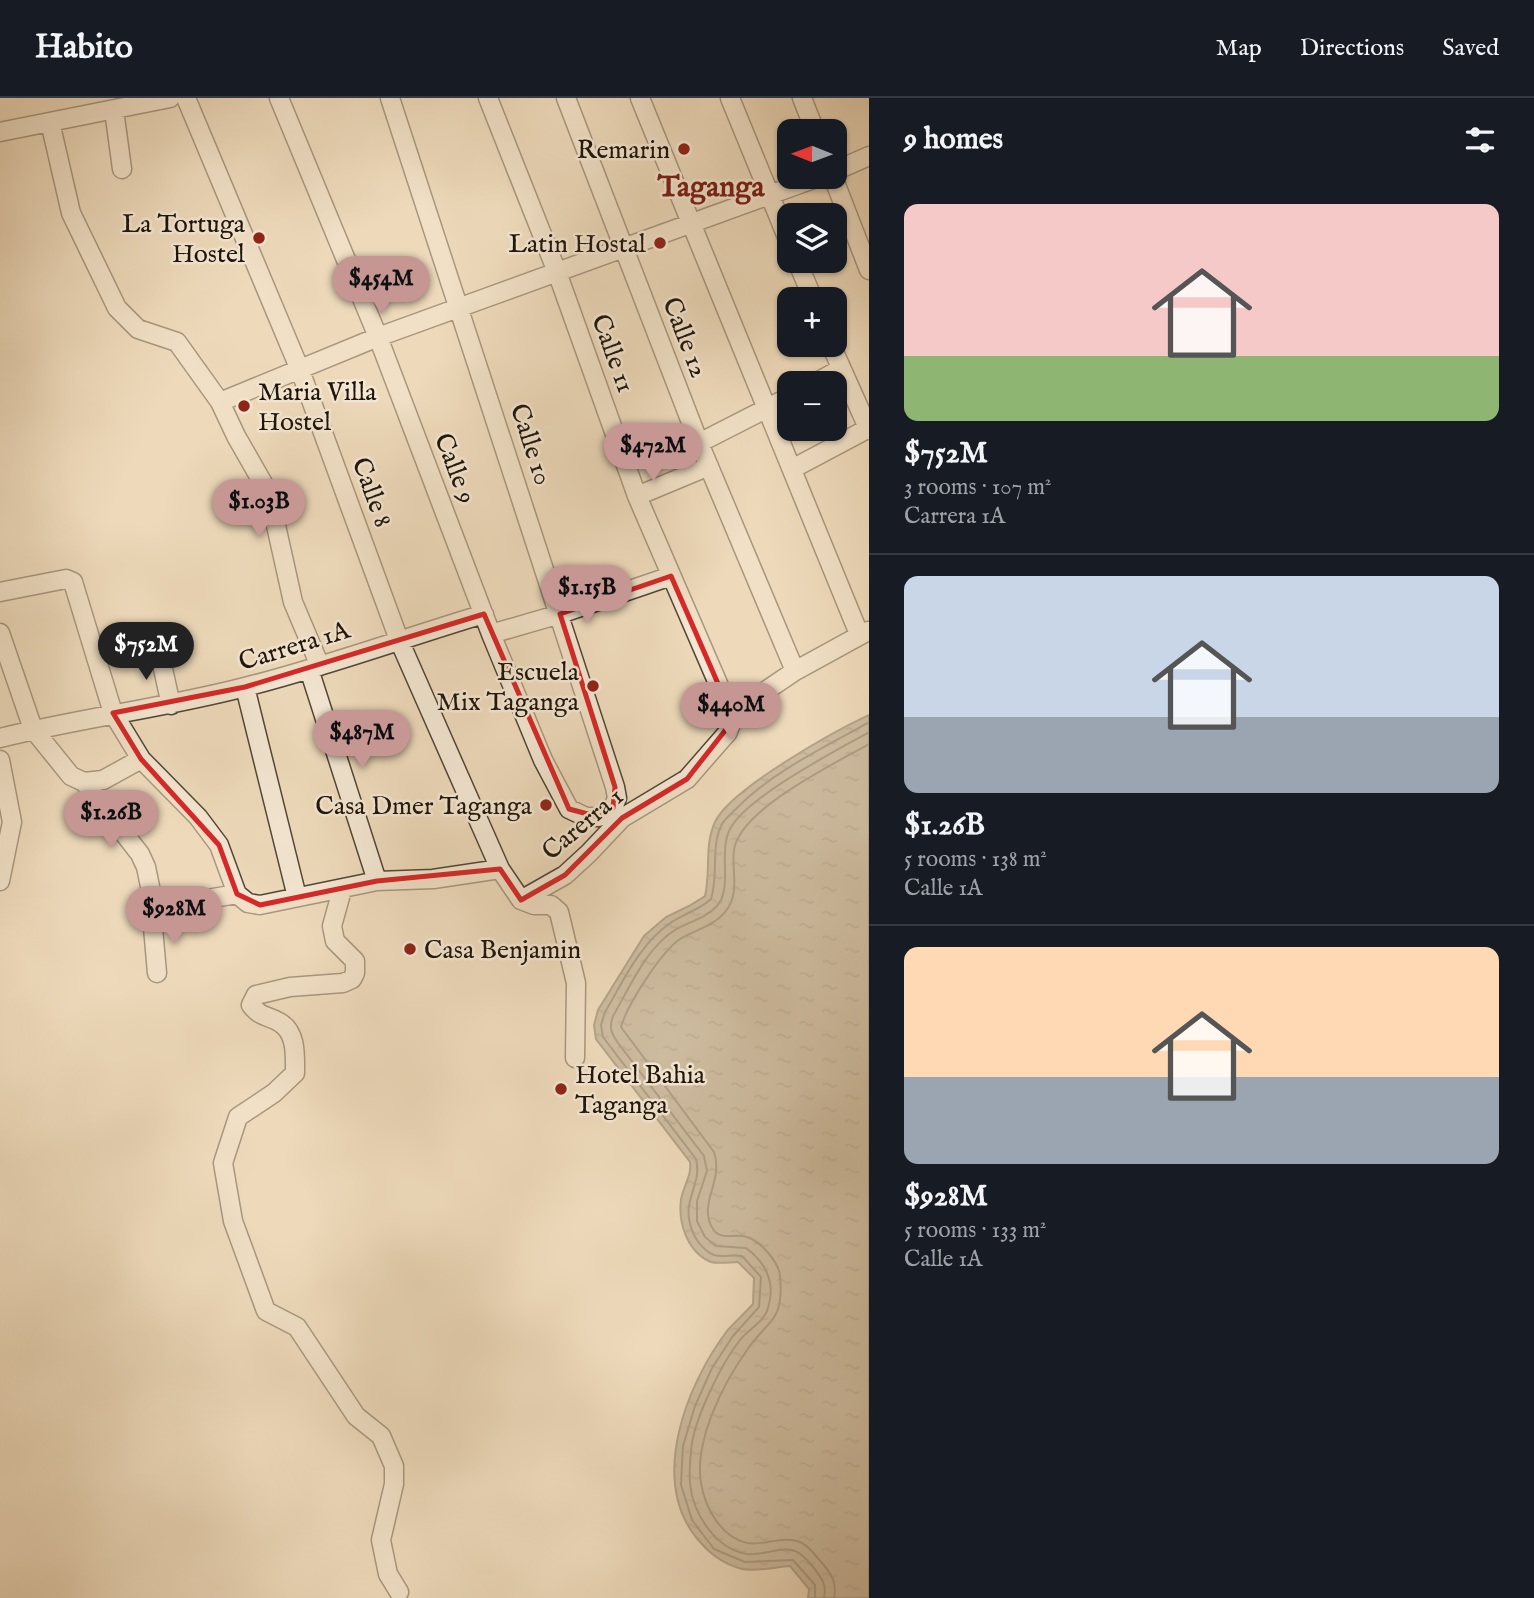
<!DOCTYPE html>
<meta charset="utf-8">
<style>
body{margin:0;font-family:"IM FELL English",serif;background:#242831;color:#f1f3f6;height:100vh;display:flex;flex-direction:column;font-size:26px;white-space:nowrap}
*{box-sizing:border-box;margin:0}
p{font-size:23px;color:#9ea1a6}
.icon{flex:none;width:38px;height:38px;fill:none;stroke:currentColor;stroke-width:2;stroke-linecap:round;stroke-linejoin:round}
.map{position:relative;flex:1;overflow:hidden}
.sheet{display:flex;flex-direction:column;background:#171b24;width:665px}
.sheet>*{flex:none}
.needle{width:46px;rotate:271deg}
.buttons{position:absolute;left:777px;top:21px;display:grid;gap:14px}
.buttons a{display:grid;place-items:center;width:70px;height:70px;border-radius:14px;background:#171b24;box-shadow:0 2px 5px #0004;font-size:35px}
.price{position:absolute;translate:-50% -60px;padding:0 16px;border-radius:24px;background:#c59692;color:#111;font-size:23px;line-height:46px;filter:drop-shadow(0 2px 4px #0008)}
.price::after{content:'';position:absolute;left:50%;top:42px;width:21px;height:16px;margin-left:-10px;background:inherit;clip-path:polygon(0 0,100% 0,50% 100%)}
.price.current{background:#222;color:#fff}
ul{padding:0;list-style:none}
li{display:grid;align-content:center;gap:14px;height:371px;padding:0 35px}
li+li{border-top:2px solid #363941}
li span{display:grid;place-items:center;height:217px;border-radius:14px;color:#555}
li>.icon{margin-inline-start:auto}
span .icon{width:126px;height:126px;fill:#fffc;stroke-width:1}
li b{font-size:30px}
h2{display:flex;justify-content:space-between;align-items:center;height:84px;padding:0 35px;font-size:30px}
header{display:flex;align-items:center;gap:42px;box-sizing:border-box;height:98px;padding:0 35px;background:#171b24;border-bottom:2px solid #363941}
header strong{font-size:33px}
nav{display:flex;gap:38px;margin-inline-start:auto;font-size:24px}
main{display:flex;flex:1;min-height:0}
.map>svg:first-child{display:block}
</style>
<header>
<strong>Habito</strong>
<nav><a>Map</a><a>Directions</a><a>Saved</a></nav>
</header>
<main>
<div class="map">
<svg width="869" height="1500" viewBox="0 0 869 1500">
<defs>
<pattern id="water-ripples" width="26" height="14" patternUnits="userSpaceOnUse" patternTransform="scale(1.75)"><rect width="26" height="14" fill="#a7977e"/><path d="M2 4q2-2 4 0t4 0M15 11q2-2 4 0t4 0" fill="none" stroke="#877a65"/></pattern>
</defs>
<rect width="100%" height="100%" fill="#eedabb"/>
<filter id="stains"><feTurbulence type="fractalNoise" baseFrequency=".00286" numOctaves="4"/><feColorMatrix values="0 0 0 0 .2 0 0 0 0 .09 0 0 0 0 .02 0 0 0 .5 -.17"/></filter>
<radialGradient id="worn" r=".72"><stop offset=".6" stop-color="#630" stop-opacity="0"/><stop offset="1" stop-color="#630" stop-opacity=".3"/></radialGradient>
<path fill="url(#water-ripples)" stroke="#70634f" stroke-width="2" d="M869,617V1500H808L809,1491L790,1468C776,1469 755,1474 742,1471C720,1465 708,1454 695,1438C650,1379 687,1286 727,1233C735,1224 745,1215 753,1206L754,1180L738,1164C731,1164 718,1166 711,1164C687,1154 678,1124 681,1102C683,1088 692,1078 690,1064L596,941L594,927L598,912L644,838L666,819L689,808L705,798C711,772 704,748 715,724C730,691 835,633 869,617Z"/>
<g fill="none" stroke-linecap="round" stroke-linejoin="round">
<path stroke="#625644" stroke-width="2" d="M815,1500V1487L793,1462L745,1464L714,1451L692,1422L681,1387L683,1348L695,1308L712,1270L733,1238L759,1209L761,1179L742,1158C733,1156 722,1160 714,1157C706,1154 698,1145 694,1137C678,1102 703,1090 696,1061L603,939L601,927L605,914C623,884 639,847 669,826C682,816 698,813 711,801C719,776 710,750 722,726C725,721 732,715 737,710C773,673 824,650 869,624
M824,1500C825,1495 826,1490 823,1484C819,1475 804,1456 795,1453C780,1448 762,1458 747,1456C715,1451 693,1415 690,1386C689,1375 690,1364 691,1353C693,1323 721,1266 740,1242C748,1232 765,1223 768,1210C776,1184 766,1165 746,1150L716,1148L705,1139L697,1123V1103L707,1073L704,1058L618,945C611,935 609,930 613,918C630,889 646,850 675,832C688,824 705,821 717,808C733,790 718,754 730,731C746,699 836,653 869,634
M834,1500C837,1485 832,1477 823,1466C816,1459 810,1448 800,1444C783,1437 765,1448 747,1445C721,1439 705,1410 701,1385C694,1343 723,1286 747,1252C769,1220 784,1225 780,1178C779,1164 760,1143 747,1139C735,1135 720,1143 713,1131C697,1106 724,1084 714,1054L621,929C627,907 661,854 680,841C695,832 714,828 725,814C741,795 731,772 734,752C740,711 834,666 869,646"/>
<g stroke="#514636" stroke-width="21">
<path id="minor" d="M186,0L300,272L399,542L500,771L521,802
M279,0L378,239L491,536L543,662L569,711L586,719H599L613,710L617,700L615,689L390,0
M488,0L557,174L637,398L726,604
M566,0L699,345L795,573
M640,0L859,536
M730,0L789,144
M802,0L815,33
M114,12L122,71
M50,24L71,115L117,210L138,231L177,244L220,304L236,338L264,387L275,423L293,504L320,568
M0,34L170,0
M835,73L869,58
M833,79L869,172
M797,163L813,201
M831,247L869,332
M815,285L841,271
M220,304L378,239L819,79
M699,345L789,299
M792,371L869,330
M637,398L709,368
M0,494L66,481L73,484L113,615L141,661L198,719L219,747L237,796L248,805L260,807L377,783L433,781L500,771
M0,535L33,631L71,678L84,684L103,682L141,661
M491,536L560,516L671,478
M159,553L171,607
M309,571L377,783
M245,589L297,799
M741,604L755,600L795,573L868,533
M0,640C81,620 164,610 245,589C325,569 404,540 484,516
M0,662L12,724L0,783
M84,684L140,756L146,769L155,813
M342,792L332,828L335,843L355,863V875L352,881L343,885L290,889L256,897L251,907C261,920 267,917 279,924C297,934 295,958 295,975L274,995L238,1019L223,1065L233,1123L266,1213L297,1229L356,1318L381,1338L394,1368V1386L381,1442L388,1476L399,1494
M521,802L565,777L589,755L622,720L687,681L728,634L731,625
M521,802L534,807H551L559,814L576,885L575,960
M157,875L152,818L159,809L237,796"/>
</g>
<use href="#minor" stroke="#f4e7d3" stroke-width="18"/>
</g>
<path d="M0 0H869V1500H0ZM671,478L726,604L718,619L731,625L687,681L622,720L565,777L521,802L500,771L377,783L260,807L237,796L219,747L141,661L113,615L245,589L484,516L569,711L599,719L613,710L615,689L560,516Z" fill="#eedabb" fill-opacity=".55" fill-rule="evenodd"/>
<path fill="none" stroke="#d62828" stroke-width="5" stroke-linejoin="round" d="M671,478L726,604L718,619L731,625L687,681L622,720L565,777L521,802L500,771L377,783L260,807L237,796L219,747L141,661L113,615L245,589L484,516L569,711L599,719L613,710L615,689L560,516Z"/>
<g fill="#8f2418" stroke="#f4e7d3" stroke-width="2.5">
<circle cx="684" cy="51" r="7"/>
<circle cx="259" cy="140" r="7"/>
<circle cx="660" cy="145" r="7"/>
<circle cx="244" cy="308" r="7"/>
<circle cx="593" cy="588" r="7"/>
<circle cx="546" cy="707" r="7"/>
<circle cx="410" cy="851" r="7"/>
<circle cx="561" cy="991" r="7"/>
</g>
<g text-anchor="middle" stroke-width="5" stroke-linejoin="round" paint-order="stroke">
<g font-size="26" fill="#1d1409" stroke="#f4e7d3" text-anchor="end">
<text x="670" y="60">Remarin</text>
<text x="245" y="134">La Tortuga<tspan x="245" dy="30">Hostel</tspan></text>
<text x="646" y="154">Latin Hostal</text>
<text x="258" y="302" text-anchor="start">Maria Villa<tspan x="258" dy="30">Hostel</tspan></text>
<text x="579" y="582">Escuela<tspan x="579" dy="30">Mix Taganga</tspan></text>
<text x="532" y="716">Casa Dmer Taganga</text>
<text x="424" y="860" text-anchor="start">Casa Benjamin</text>
<text x="575" y="985" text-anchor="start">Hotel Bahia<tspan x="575" dy="30">Taganga</tspan></text>
</g>
<g font-size="26" fill="#1d1409" stroke="#f4e7d3">
<text transform="translate(686 239) rotate(69)" y="9">Calle 12</text>
<text transform="translate(614 255) rotate(70)" y="9">Calle 11</text>
<text transform="translate(532 346) rotate(72)" y="9">Calle 10</text>
<text transform="translate(456 370) rotate(69)" y="9">Calle 9</text>
<text transform="translate(373 394) rotate(70)" y="9">Calle 8</text>
<text transform="translate(294 547) rotate(-17)" y="9">Carrera 1A</text>
<text transform="translate(582 725) rotate(-40)" y="9">Carerra 1</text>
</g>
<g font-size="30" font-weight="bold" fill="#7a1f14" stroke="#f4e7d3">
<text x="711" y="98">Taganga</text>
</g>
</g>
<rect width="100%" height="100%" filter="url(#stains)"/>
<rect width="100%" height="100%" fill="url(#worn)"/>
</svg>
<div class="buttons">
<a><svg class="needle" viewBox="-14 -14 28 28"><path d="M0-13l5 13h-10z" fill="#e53935"/><path d="M0 13l5-13h-10z" fill="#9ea1a6"/></svg></a>
<a><svg class="icon" aria-label="layers" viewBox="0 0 24 24"><path d="M12 4l9 5-9 5-9-5zM3 14l9 5 9-5"/></svg></a>
<a>+</a>
<a>−</a>
</div>
<b class="price" style="left:381px;top:218px">$454M</b>
<b class="price" style="left:653px;top:385px">$472M</b>
<b class="price" style="left:259px;top:441px">$1.03B</b>
<b class="price" style="left:587px;top:527px">$1.15B</b>
<b class="price current" style="left:146px;top:584px">$752M</b>
<b class="price" style="left:731px;top:644px">$440M</b>
<b class="price" style="left:362px;top:672px">$487M</b>
<b class="price" style="left:111px;top:752px">$1.26B</b>
<b class="price" style="left:174px;top:848px">$928M</b>
</div>
<section class="sheet">
<h2>9 homes<svg class="icon" aria-label="filters" viewBox="0 0 24 24"><path d="M4 7h16M4 17h16"/><circle cx="9" cy="7" r="2"/><circle cx="15" cy="17" r="2"/></svg></h2>
<ul>
<li><span style="background:linear-gradient(#f6c9c9 70%,#8fb573 0)"><svg class="icon" aria-label="home" viewBox="0 0 24 24"><path d="M3 11l9-7 9 7M6 9v11h12V9"/></svg></span><div><b>$752M</b><p>3 rooms · 107 m²</p><p>Carrera 1A</p></div></li>
<li><span style="background:linear-gradient(#c9d6e8 65%,#9aa5b1 0)"><svg class="icon" aria-label="home" viewBox="0 0 24 24"><path d="M3 11l9-7 9 7M6 9v11h12V9"/></svg></span><div><b>$1.26B</b><p>5 rooms · 138 m²</p><p>Calle 1A</p></div></li>
<li><span style="background:linear-gradient(#ffd9b3 60%,#9aa5b1 0)"><svg class="icon" aria-label="home" viewBox="0 0 24 24"><path d="M3 11l9-7 9 7M6 9v11h12V9"/></svg></span><div><b>$928M</b><p>5 rooms · 133 m²</p><p>Calle 1A</p></div></li>
</ul>
</section>
</main>
